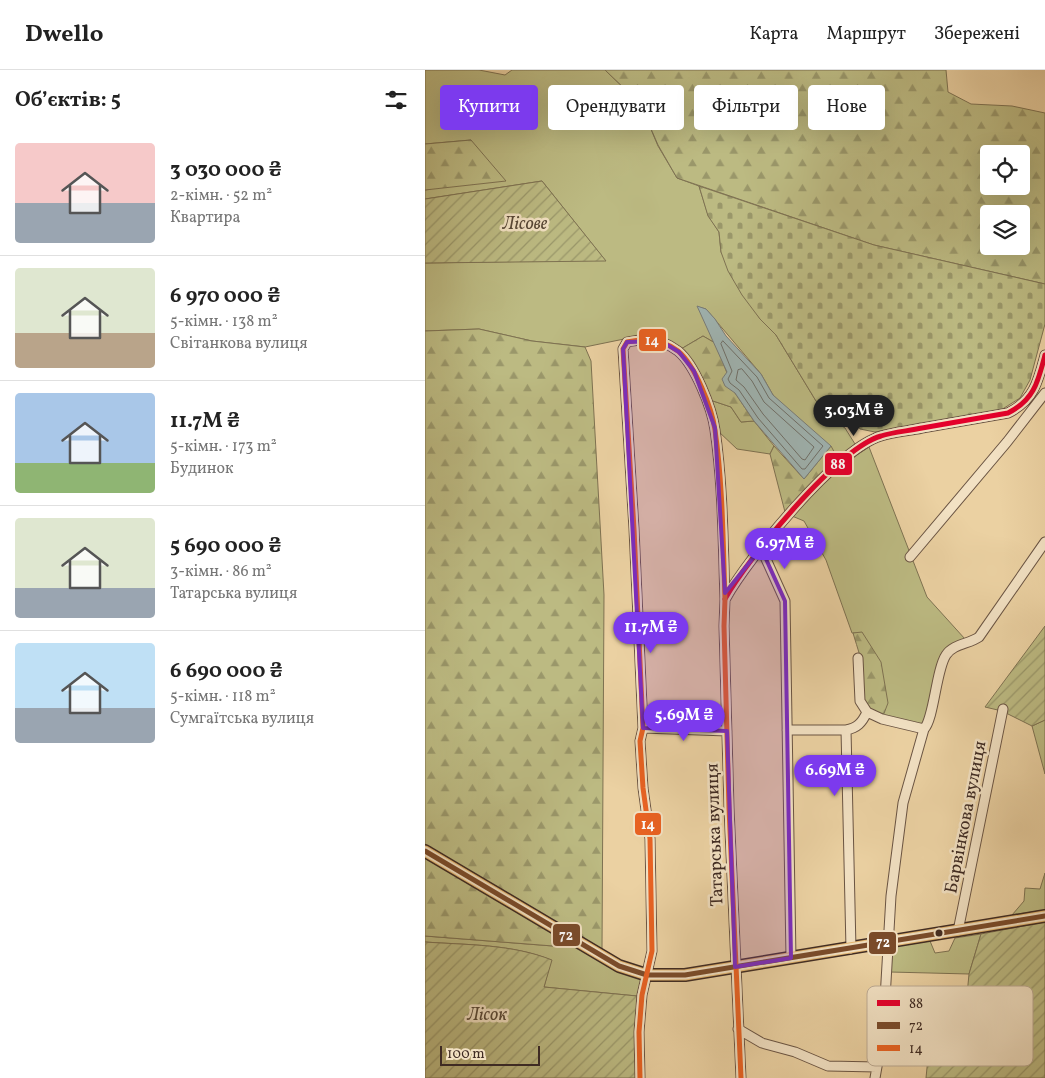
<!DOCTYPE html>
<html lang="uk">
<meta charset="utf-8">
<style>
body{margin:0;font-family:Vollkorn,serif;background:#f6f6f6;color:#222;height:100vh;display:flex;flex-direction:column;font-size:19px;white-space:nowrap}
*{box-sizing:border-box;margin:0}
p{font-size:16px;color:#767676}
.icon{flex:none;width:28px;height:28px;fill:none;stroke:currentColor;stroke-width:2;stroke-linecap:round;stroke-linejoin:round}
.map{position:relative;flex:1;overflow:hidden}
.sheet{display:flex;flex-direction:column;background:#fff;width:425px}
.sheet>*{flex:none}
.hud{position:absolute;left:15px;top:15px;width:475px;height:45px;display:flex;gap:10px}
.buttons{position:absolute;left:555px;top:75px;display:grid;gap:10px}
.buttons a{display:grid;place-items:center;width:50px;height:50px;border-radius:5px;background:#fff;box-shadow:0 5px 20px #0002;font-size:25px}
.scale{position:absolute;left:15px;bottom:12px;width:100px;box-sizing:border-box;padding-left:5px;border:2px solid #3f2b23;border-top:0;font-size:14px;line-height:18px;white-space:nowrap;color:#3f2b23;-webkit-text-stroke:4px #f2e1c3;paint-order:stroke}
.price{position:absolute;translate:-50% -42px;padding:0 11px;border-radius:18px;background:#7c3aed;color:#fff;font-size:16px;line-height:32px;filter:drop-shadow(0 1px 2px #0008)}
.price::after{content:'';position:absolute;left:50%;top:30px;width:15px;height:11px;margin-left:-8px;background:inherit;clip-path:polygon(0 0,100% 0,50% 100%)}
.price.active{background:#222;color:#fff}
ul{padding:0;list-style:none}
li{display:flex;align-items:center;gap:15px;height:125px;padding:0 15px}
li+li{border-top:1px solid #e0e0e0}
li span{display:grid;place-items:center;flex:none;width:140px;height:100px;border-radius:5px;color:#555}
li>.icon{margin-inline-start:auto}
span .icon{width:60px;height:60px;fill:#fffc;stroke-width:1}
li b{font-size:21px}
h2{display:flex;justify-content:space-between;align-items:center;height:60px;padding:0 15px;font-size:21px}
.pill{padding:0 18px;border-radius:5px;background:#fff;box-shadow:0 5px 20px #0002;font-size:18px;line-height:45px}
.pill.active{background:#7c3aed;color:#fff}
header{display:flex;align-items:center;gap:30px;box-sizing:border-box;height:70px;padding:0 25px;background:#fff;border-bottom:1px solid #e0e0e0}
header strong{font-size:24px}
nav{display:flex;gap:28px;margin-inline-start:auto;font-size:18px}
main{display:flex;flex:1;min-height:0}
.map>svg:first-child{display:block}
</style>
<header>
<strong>Dwello</strong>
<nav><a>Карта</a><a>Маршрут</a><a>Збережені</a></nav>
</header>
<main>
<section class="sheet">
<h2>Об’єктів: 5<svg class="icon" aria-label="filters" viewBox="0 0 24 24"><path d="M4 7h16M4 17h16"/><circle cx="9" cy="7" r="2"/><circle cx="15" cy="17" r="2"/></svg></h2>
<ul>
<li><span style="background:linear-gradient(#f6c9c9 60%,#9aa5b1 0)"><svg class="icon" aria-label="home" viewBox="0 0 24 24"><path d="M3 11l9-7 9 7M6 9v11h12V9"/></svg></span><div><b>3 030 000 ₴</b><p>2-кімн. · 52 m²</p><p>Квартира</p></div></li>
<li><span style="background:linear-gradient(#dfe7d0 65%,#b9a48a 0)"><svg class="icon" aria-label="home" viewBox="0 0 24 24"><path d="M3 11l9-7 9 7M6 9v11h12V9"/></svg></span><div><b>6 970 000 ₴</b><p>5-кімн. · 138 m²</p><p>Світанкова вулиця</p></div></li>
<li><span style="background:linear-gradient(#a9c7e8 70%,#8fb573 0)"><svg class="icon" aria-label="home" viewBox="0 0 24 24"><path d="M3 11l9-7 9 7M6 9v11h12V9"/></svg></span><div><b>11.7M ₴</b><p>5-кімн. · 173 m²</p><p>Будинок</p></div></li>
<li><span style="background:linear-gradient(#dfe7d0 70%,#9aa5b1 0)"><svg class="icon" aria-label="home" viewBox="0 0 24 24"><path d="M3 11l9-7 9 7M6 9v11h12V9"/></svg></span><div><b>5 690 000 ₴</b><p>3-кімн. · 86 m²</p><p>Татарська вулиця</p></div></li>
<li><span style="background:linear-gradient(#bfe0f5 65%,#9aa5b1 0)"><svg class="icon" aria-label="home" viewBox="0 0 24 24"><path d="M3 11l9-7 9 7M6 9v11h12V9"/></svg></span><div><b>6 690 000 ₴</b><p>5-кімн. · 118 m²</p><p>Сумгаїтська вулиця</p></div></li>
</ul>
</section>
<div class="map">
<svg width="620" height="1008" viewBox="0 0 620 1008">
<defs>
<pattern id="forest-firs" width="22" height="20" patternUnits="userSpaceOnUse" patternTransform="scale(1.25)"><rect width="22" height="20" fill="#bcba82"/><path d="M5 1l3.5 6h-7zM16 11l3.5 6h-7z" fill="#9a976a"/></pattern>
<pattern id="cemetery-stones" width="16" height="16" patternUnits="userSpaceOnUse" patternTransform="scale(1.25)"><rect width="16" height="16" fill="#bcba82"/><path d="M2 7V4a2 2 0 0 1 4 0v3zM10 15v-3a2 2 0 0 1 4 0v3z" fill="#9a976a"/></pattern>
<pattern id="garden-furrows" width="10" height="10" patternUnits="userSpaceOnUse" patternTransform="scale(1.25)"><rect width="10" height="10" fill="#bcba82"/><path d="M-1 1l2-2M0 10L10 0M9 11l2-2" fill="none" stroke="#9a976a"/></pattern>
</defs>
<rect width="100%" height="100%" fill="#ebd1a2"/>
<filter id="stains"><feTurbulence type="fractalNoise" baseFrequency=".004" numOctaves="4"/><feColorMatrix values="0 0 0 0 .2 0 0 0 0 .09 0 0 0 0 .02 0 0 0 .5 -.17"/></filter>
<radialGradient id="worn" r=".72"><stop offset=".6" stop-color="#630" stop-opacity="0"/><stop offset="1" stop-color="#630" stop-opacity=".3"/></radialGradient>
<path fill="#bcba82" stroke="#7e7252" d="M0,0H54L80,5L87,0H180L202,21L220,45L233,76L252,108L274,116L283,145L294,162L296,182L335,249L351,265L391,331L414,345L411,352L420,358L430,374L413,389L348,325L336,304L281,239L273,237L290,273L278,266L256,279L204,268L160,277L107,271L54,259L0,261V193L180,190L117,111L0,129V120L6,119L46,70L0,74Z
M282,329L306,337L316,352L329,351L349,376L345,384L312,379L293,361Z
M444,377L502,527L540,569L527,574L517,583L502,641L503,648L496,656L458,646L437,563H427L401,490L379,451L367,446L416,395Z
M620,650V704L607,656Z
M620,803V840L587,845L599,831L600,818L615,819Z
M556,864L544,904L465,902L466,877L505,871L510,883L524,881L530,868Z
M0,866L128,876L136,868L186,897L219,910L212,926L119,917L126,890C87,874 42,875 0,872Z"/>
<path fill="url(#forest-firs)" stroke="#7e7252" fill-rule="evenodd" d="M180,0H521L523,22L546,34L587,36L620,43V214L449,175L252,108L233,75L220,45L202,21ZM564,84H596V116H564ZM564,144H596V176H564Z
M46,70L81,111L0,120V74Z
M54,259L107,271L160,277L166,291L179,525L177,880L0,774V261Z
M278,266L290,273L310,323L329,351L316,352L306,337L282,329L256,279Z
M349,376L379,409L406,376L413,389L360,442L345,384Z
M437,562L456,592L463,633L458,646C426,632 441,613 435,586C433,578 430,571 428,563Z
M0,787L136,868L128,876L0,866Z"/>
<path fill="url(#cemetery-stones)" stroke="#7e7252" d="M274,116L449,175L620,214V254L605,310L595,328L576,340L450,362L435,359L428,348L406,341L391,331L351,265L335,249L317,225L303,201L296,182L294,162L283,146Z"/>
<path fill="url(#garden-furrows)" stroke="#7e7252" d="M117,111L181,191L0,193V129Z
M620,556V650L607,656L577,641L560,637Z
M620,852V1008H501L505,967H538L544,904L556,864Z
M0,872C42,875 87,874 127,890L119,917L212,926V1008H0Z"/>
<path fill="#9fb4b2" stroke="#797d79" d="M272,236L281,239L290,249L301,266L336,304L348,325L406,376L379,409L329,351L310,323L300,316L297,309L302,302Z"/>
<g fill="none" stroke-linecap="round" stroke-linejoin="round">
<path stroke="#6f706a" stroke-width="1" d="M298,271L332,307L344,328L398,376L380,399H377L333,348L314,320L305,313L303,309L307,301L296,274Z
M317,299L327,311L339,332L389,377L380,390L377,389L338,344L319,317L311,310L313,300Z"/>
<g stroke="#6a5443" stroke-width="11">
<path id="minor" d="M336,478L360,531L366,888
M485,487L582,372L620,323
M301,528C323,488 412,379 456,366C469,362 483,361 497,358C525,353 554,348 583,343C609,330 613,312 620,285
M442,642L457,649L499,659
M218,658L302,661
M362,660H421
M533,861L578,639
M426,879L421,660C432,658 437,653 442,642L435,631L433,588
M313,959L337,973L370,982L403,996L452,997
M215,1008L214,962L217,925L227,881L225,769L218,718L215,671L218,658L209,459L198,279L202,272C220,268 238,269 253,281C270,295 287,338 290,360C298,415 298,473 300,529L299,556L304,738L316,1008
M450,1008L458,963L466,826L478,733L499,659C509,649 511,600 521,585C528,574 544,574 554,567L620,472"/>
</g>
<g stroke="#3f2b23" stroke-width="14">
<path id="major" d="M0,781L194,896L222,905H260L620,846"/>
</g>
<use href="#minor" stroke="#f2e1c3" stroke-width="9"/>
<use href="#major" stroke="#e6b871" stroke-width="11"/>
<g stroke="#f2e1c3" stroke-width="9">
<path id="bus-1" d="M300,529C323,488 412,379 456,366C468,362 483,361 497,358C525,353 554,348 583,343C609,330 613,312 620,285"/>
</g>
<g stroke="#f2e1c3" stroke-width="9">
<path id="bus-2" d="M0,781L194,896L222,905H260L620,846"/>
</g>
<g stroke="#f2e1c3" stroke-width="9">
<path id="bus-3" d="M215,1008L214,962L217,925L227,881L225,769L218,718L215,671L218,658L209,459L198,279L202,272C220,268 238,269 253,281C270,295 287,338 290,360C298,415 298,473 300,529L299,556L304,738L316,1008"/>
</g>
<use href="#bus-1" stroke="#e4002b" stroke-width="5"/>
<use href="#bus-2" stroke="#7a4b2a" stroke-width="5"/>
<use href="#bus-3" stroke="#e96222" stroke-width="5"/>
</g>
<path fill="#7b2cbf" fill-opacity="0.2" stroke="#7b2cbf" stroke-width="4" stroke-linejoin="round" d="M236,271L254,282L269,301L290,358L300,523L336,478L360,531L366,888L310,897L302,661L218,658L198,279L202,272Z"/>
<circle fill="#3f2b23" stroke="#f2e1c3" stroke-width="2" cx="514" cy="863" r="4.5"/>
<g text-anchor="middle" stroke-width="5" stroke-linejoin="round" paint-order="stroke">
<g font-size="18" font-style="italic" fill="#584836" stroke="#f2e1c3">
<text x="100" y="159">Лісове</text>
<text x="62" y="950">Лісок</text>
</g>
<g font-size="18" fill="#3f2b23" stroke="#f2e1c3">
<text transform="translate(540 747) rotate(-79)" y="6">Барвінкова вулиця</text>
<text transform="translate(289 765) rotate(-92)" y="6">Татарська вулиця</text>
</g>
</g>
<rect x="442" y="916" width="166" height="80" rx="8" fill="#f2e1c3" stroke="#bcaa93" stroke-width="1"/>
<rect x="452" y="930" width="23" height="6" fill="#e4002b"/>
<rect x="452" y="952" width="23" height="7" fill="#7a4b2a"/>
<rect x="452" y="975" width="23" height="6" fill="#e96222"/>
<g font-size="14" fill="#3f2b23">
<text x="484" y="938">88</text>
<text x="484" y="960">72</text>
<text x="484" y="983">14</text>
</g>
<g stroke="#f2e1c3" stroke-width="2">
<rect x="213" y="258" width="29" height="24" rx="5" fill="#e96222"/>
<rect x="399" y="382" width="29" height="24" rx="5" fill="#e4002b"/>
<rect x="209" y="742" width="28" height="24" rx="5" fill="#e96222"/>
<rect x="127" y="853" width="29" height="24" rx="5" fill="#7a4b2a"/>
<rect x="443" y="861" width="29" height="24" rx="5" fill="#7a4b2a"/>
</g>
<g font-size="14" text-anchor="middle" font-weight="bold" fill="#fff">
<text x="227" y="275">14</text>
<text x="413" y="399">88</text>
<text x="223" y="759">14</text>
<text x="141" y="870">72</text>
<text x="458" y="877">72</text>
</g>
<rect width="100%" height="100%" filter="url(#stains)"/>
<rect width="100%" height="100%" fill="url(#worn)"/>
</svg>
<div class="buttons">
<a><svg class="icon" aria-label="locate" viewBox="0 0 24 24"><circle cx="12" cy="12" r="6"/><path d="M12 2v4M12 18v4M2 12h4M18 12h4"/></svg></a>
<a><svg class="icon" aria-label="layers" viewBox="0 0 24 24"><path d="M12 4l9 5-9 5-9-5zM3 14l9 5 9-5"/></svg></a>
</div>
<div class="scale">100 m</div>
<b class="price active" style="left:429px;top:367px">3.03M ₴</b>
<b class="price" style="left:360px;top:500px">6.97M ₴</b>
<b class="price" style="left:226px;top:584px">11.7M ₴</b>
<b class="price" style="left:259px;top:672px">5.69M ₴</b>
<b class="price" style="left:410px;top:727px">6.69M ₴</b>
<div class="hud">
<a class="pill active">Купити</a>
<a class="pill">Орендувати</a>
<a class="pill">Фільтри</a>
<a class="pill">Нове</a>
</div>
</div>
</main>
